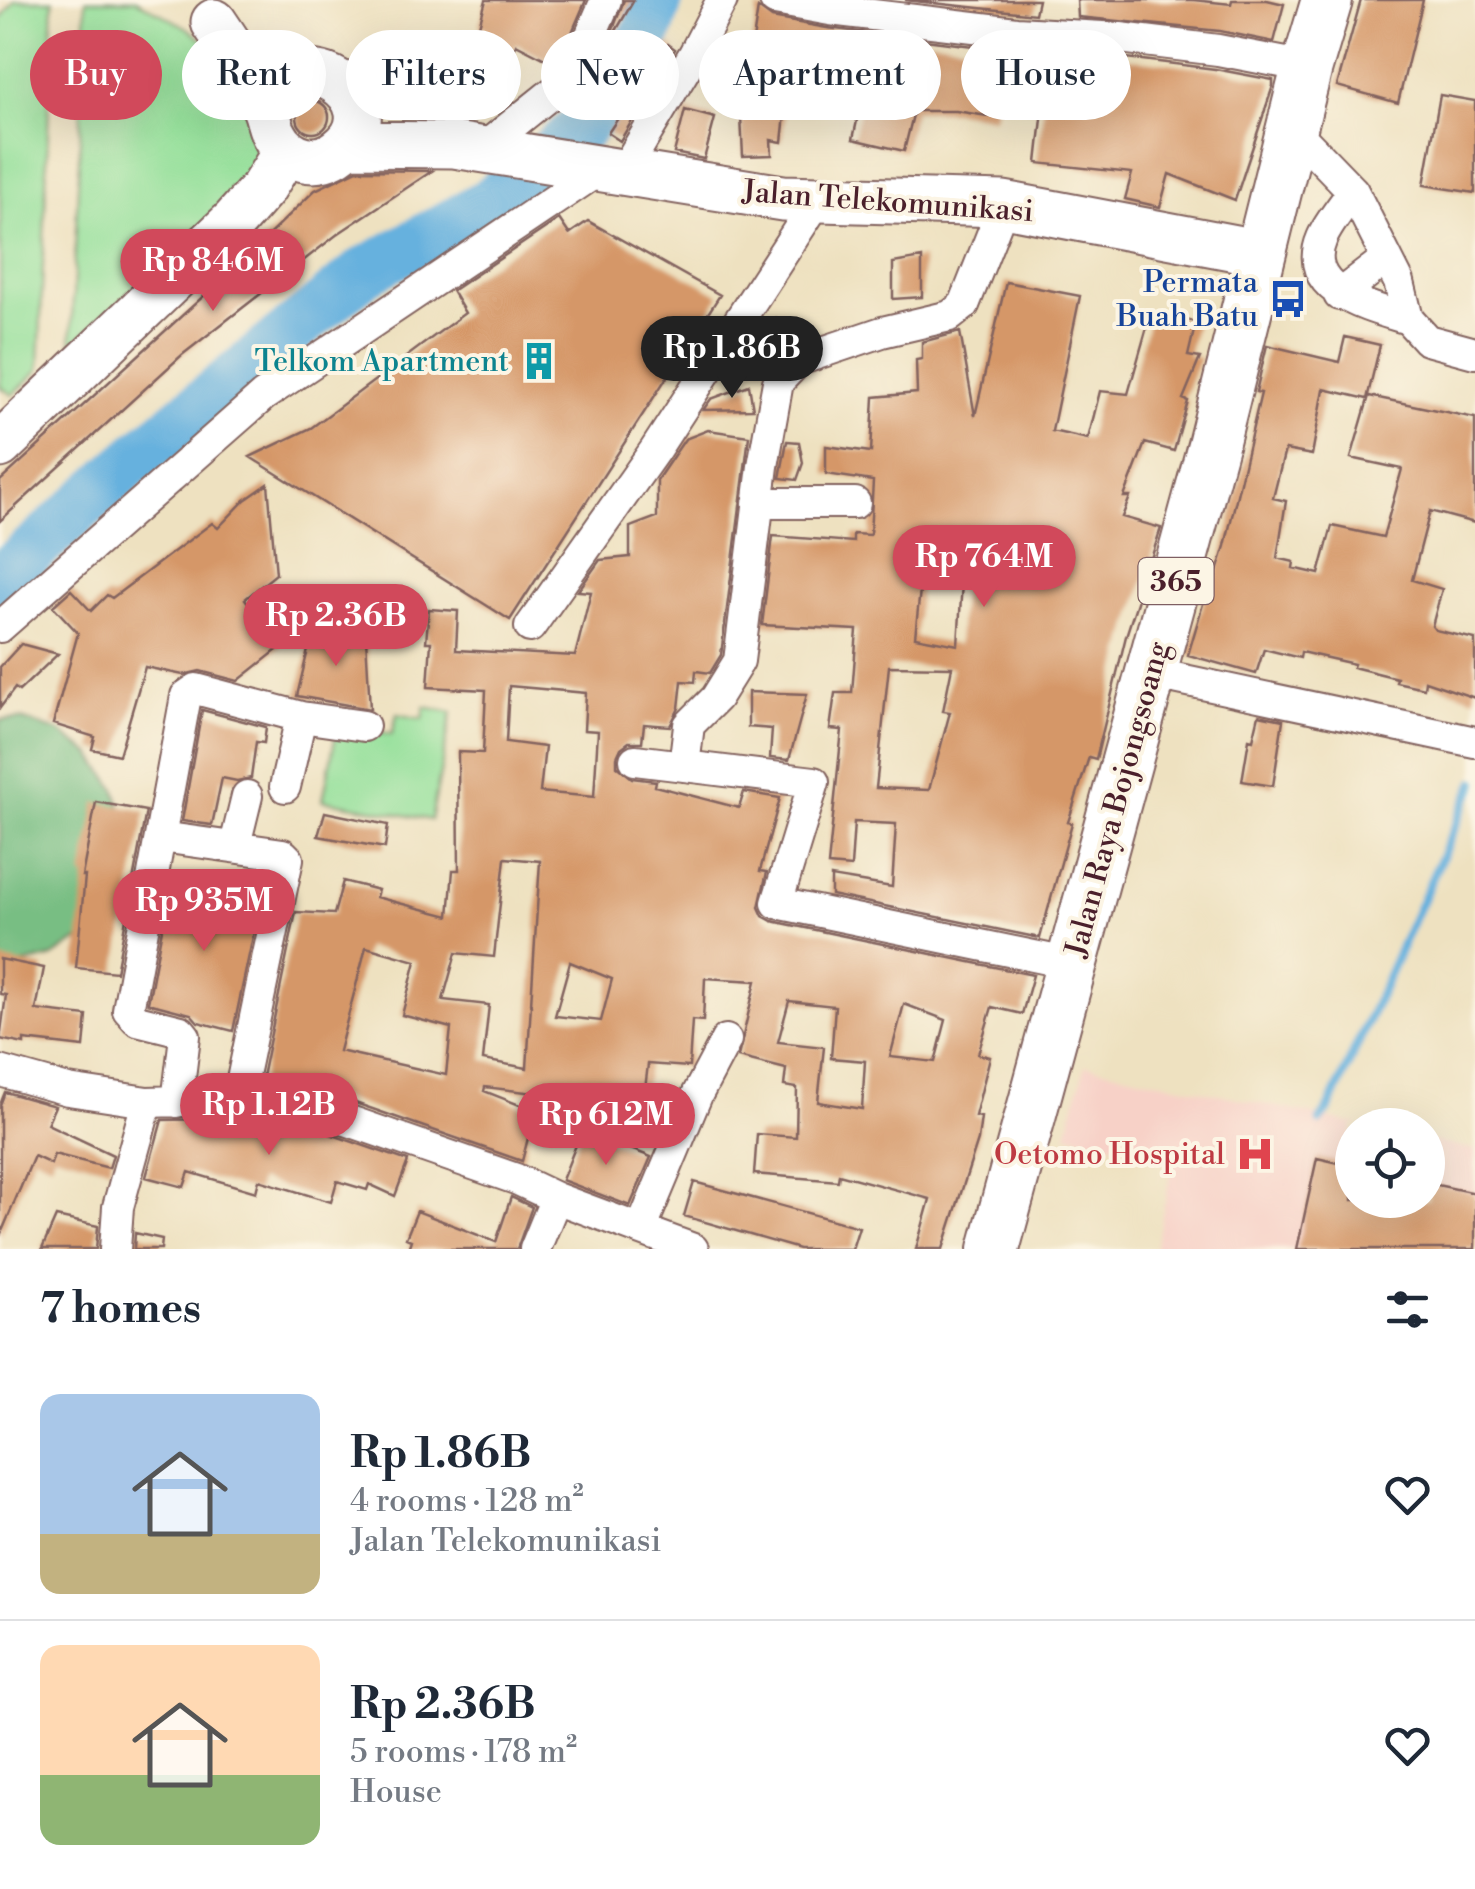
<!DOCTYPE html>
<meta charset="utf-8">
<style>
body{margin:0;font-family:"Libre Bodoni",serif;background:#f2f2f3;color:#1f2937;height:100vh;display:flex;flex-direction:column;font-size:38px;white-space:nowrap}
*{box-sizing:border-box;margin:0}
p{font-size:32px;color:#747a83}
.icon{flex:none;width:55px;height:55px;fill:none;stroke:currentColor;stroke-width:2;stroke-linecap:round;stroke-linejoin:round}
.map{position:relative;height:1249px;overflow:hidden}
.details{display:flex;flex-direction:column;background:#fff;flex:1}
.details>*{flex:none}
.banner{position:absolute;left:30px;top:30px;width:1415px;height:90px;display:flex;gap:20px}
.controls{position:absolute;left:1335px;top:1108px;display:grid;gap:20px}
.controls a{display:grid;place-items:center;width:110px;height:110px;border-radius:50%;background:#fff;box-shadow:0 10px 40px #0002;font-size:50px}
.price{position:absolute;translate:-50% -85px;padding:0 22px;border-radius:35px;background:#d1495b;color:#fff;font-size:32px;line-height:65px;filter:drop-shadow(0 2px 5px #0008)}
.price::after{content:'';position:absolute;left:50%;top:60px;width:30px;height:22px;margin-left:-15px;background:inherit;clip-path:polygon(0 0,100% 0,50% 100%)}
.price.current{background:#222;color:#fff}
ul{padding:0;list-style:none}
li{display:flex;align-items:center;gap:30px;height:250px;padding:0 40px}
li+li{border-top:2px solid #e0e1e3}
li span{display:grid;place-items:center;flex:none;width:280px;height:200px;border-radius:20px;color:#555}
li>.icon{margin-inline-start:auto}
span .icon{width:120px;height:120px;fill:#fffc;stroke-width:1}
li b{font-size:42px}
h2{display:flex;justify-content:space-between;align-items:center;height:120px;padding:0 40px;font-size:42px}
.tag{padding:0 35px;border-radius:45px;background:#fff;box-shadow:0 10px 40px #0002;font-size:35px;line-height:90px}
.tag.current{background:#d1495b;color:#fff}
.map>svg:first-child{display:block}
</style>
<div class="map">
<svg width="1475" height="1249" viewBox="0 0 1475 1249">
<rect width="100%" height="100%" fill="#fcf5e5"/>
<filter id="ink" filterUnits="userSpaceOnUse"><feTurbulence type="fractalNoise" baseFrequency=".01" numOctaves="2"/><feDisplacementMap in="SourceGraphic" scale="20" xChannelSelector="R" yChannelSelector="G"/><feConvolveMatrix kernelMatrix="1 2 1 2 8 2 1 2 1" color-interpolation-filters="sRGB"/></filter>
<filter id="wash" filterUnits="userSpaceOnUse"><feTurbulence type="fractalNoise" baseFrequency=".0048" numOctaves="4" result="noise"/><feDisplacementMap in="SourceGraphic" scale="40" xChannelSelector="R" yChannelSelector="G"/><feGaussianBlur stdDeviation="2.25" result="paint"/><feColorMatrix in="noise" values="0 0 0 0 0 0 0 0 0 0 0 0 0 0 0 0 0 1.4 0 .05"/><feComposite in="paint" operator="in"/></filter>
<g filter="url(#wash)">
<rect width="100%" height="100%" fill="#eee1c0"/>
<path fill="#f7d1c7" d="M1085,1065L1360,1125H1352V1200H1428V1140L1475,1150V1249H1155L1174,1158L1067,1134Z"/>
<path fill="#96e09b" stroke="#708063" stroke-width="2.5" d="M15,0H53L39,370L13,395L0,387V20Z
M86,0H136L186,27L235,64L261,159L226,208L71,346Z
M425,707L452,712L431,820L323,800L338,724L392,734L397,714L423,719Z"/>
<path fill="#78be83" stroke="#616e57" stroke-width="2.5" d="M21,719L60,732L92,755L115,788L127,826L86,935L53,957L13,967L0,966V720Z"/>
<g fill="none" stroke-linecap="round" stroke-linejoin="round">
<path stroke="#66b1de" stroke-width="9" d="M1320,1121L1328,1110L1475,782"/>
<path stroke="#66b1de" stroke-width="50" d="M0,579L142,453L364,272L490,202L582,128L647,33L658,0"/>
</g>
<g id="blocks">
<path fill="#d59767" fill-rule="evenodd" d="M486,0H586L567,44L553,63L516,44L506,75L500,73L493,102L464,95L486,28L479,26Z
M624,0H634L610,41L609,40Z
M905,0H1038L1035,14Z
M1077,0H1193L1231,4L1232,0H1267L1284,4L1274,42L1220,31L1078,17Z
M1361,0H1423L1398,103L1337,86Z
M758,8L772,18L827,28L1014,51L1118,57L1215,69L1273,80V86L1235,200L1169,174L1160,207L1125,199L1132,173L1037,163L1044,101L997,100L994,117L956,111H914L904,151L853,139L867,75L849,71L851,64L800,58L791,59L782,142L771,140L772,155L743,156L738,58L750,60Z
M668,44L675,49L620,141L608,133Z
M413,53L436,62L432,88L428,91L402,81Z
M1440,95L1475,101V193L1424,185Z
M297 117a16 16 0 1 1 32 0a16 16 0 1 1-32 0Z
M685,110L715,118L704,159L674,153Z
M357,170L432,171L339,233L182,355L0,521V481L241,262L315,190Z
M559,219L569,234L588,221L720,295L510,620L250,457L311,428L465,313L452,291Z
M922,258V297L893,299V263Z
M1006,282L1080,296L1052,431L1088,439L1100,391L1128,394L1151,313L1196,322L1188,356L1200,358L1183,399L1188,401L1174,451L1145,443L1124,497H1130L1122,517L1161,528L1126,636L1096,759L1089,757L1068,822L1072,823L1040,938L831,895V877L892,887L896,824L854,822L851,867L828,865L842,730L830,729L835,693H852L857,630L762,625L773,536L853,542V534L870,535L873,481L826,474V446L871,452L874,397L917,393L916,360L922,359V342L960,332L975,416ZM921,580L962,582L958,645L915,637ZM889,666L952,667L943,711L950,712L929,790L876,788Z
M776,318L782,351L769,365H742V351L760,324Z
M1345,337L1380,345L1367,399L1324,389L1312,455L1285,450L1273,498L1286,501L1277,558L1294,562L1293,568L1319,574L1332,526L1383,537L1402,469L1351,458L1369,396L1475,418V523L1430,511L1412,580L1442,589L1432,626L1435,630L1475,639V698L1425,681L1424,688L1396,682L1397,678L1353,667L1354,664L1301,652L1300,658L1264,649L1256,674L1188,655L1211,577L1215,578L1225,546L1261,393L1256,392L1267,345L1339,362Z
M749,385L753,409L703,410L711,399Z
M708,430L749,436L721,655L710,673L696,671L695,682L682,681L679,708L670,726L644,724L642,742H629L621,748L617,757V766L632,778L656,781L655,786L739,808L744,792L780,798L760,871L767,872L759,907L763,916L772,921L1033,975L1022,1014L992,1007L978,1054L990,1057L975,1116L981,1117L978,1140L943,1249H916L930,1199L839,1174L838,1181L754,1174L757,1134L796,1137L797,1088L784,1086L786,1069L738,1057L756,981L705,978L703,1021L692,1020L689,1067L648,1064L643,1106L485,1087L484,1091L535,1111L522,1161L341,1098L261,1082L296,912L334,914L343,881L378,890L376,897L449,916L453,870H459L458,752L483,753L486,690L428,687L431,642H426L429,609L458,611L456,650L575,656L591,592L578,591L600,560L630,557V527L657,517V480L685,439ZM509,686L586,693L584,730L598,731L594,797L540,792L545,747L506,742ZM505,858L540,861L527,1068L483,1060L489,1005L443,1000L456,953L494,957ZM366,947L416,961L402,1015L451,1028L446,1075L339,1051ZM570,962L612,979L601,1021L555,1016ZM789,1001L835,1006L831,1058L865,1061L862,1109L818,1102L824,1047L778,1042ZM904,1004L946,1020L935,1062L890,1057Z
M787,441L799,442L803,463L797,480L780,478Z
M268,484L276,574L245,599L282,646L238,681L200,671L183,675L145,667L119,755L92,749L95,737L53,724L78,633L53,606L71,590L91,611L107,595L112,598L212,523L218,528L245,500Z
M314,625L366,638L370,709L297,696Z
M21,644L58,654L19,691L15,688L0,708V667Z
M748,692L807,694L789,760L770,758L772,729L748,727Z
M202,710L266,727L264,743L256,742L251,778L237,781L222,778L212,825L182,821Z
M1259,715L1283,720L1273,786L1242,781L1249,739L1253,740Z
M96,802L146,811L116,972L76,968L85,876H82Z
M325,812L388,825L385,848L318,836Z
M170,886L230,895L232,890L261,898L233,1031L198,1022L191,1014L148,1003Z
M0,959L44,968L36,1010L87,1016L84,1047L24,1040V1044L0,1039L6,995L0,994Z
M5,1092L55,1106L47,1124L113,1155L109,1168L54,1154L51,1164L34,1156L0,1236V1105Z
M240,1118L330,1134L408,1161L395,1196L369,1184L367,1190L337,1181L331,1202L259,1180L256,1192L189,1172L184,1187L146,1177L162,1120L216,1119L238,1126Z
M582,1130L651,1157L630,1206L562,1180Z
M1317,1158L1352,1166V1200H1428V1183L1475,1193V1249H1297Z
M694,1182L859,1227L852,1249H799L684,1216Z
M511,1197L532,1207L517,1249H408L411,1240L406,1238L417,1211L496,1242Z
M56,1217L98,1226L96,1249H42Z
M135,1233L162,1239L161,1249H134Z"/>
</g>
</g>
<g filter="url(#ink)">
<use href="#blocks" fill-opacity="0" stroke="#83635f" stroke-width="2.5"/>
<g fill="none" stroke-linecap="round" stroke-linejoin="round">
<g stroke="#83635f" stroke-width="34">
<path id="street" d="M775,0L830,10L1016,32L1120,38L1218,50L1307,67
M1292,128L1353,191L1399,282L1408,319L1427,340L1475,353
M481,150L557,89L583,53L606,0
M624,171L694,54L722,0
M1353,191C1343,206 1329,222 1322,238C1299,292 1373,308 1408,319
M1339,295L1387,258
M758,503H855
M0,627L263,396L602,168
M530,627L655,450L817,201
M1151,673L1475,742
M635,760L814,782L777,903L1072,964
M684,766L689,725L716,698L739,661L763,466L778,382L799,360L882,332L950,316L964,305L1004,204
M285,787L301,717
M161,837L283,854L288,859L238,1099
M235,845L247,796
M0,1071L68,1090L147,1102L248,1099L335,1116L516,1179L556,1198L693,1249
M177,1102L185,1036L181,1031L137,1020L128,1010L186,696L196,689L301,717L364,726
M641,1229L697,1095L726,1040
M115,1249L118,1207L147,1102
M535,1249L556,1198"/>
</g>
<g stroke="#83635f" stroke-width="49">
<path id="secondary" d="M214,22C233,50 251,77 265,108C269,117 270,128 275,136C281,148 292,156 304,159C317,162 330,158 340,150C402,102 288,24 269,116
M348,144L454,145L783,198L1004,204L1262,253
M0,445L234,221L263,188L286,151"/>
</g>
<g stroke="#83635f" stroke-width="54">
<path id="primary" d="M994,1249L1213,445L1307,67L1327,0"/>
</g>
<use href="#street" stroke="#fff" stroke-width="30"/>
<use href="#secondary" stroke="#fff" stroke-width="45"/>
<use href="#primary" stroke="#fff" stroke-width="50"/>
</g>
</g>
<defs>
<g id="bus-bare" transform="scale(3)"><path d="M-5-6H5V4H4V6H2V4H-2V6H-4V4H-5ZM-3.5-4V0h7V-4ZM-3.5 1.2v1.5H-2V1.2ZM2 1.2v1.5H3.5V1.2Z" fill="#1a4fb4" stroke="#fcf5e5" stroke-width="2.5" paint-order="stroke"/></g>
<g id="building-bare" transform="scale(3)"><path d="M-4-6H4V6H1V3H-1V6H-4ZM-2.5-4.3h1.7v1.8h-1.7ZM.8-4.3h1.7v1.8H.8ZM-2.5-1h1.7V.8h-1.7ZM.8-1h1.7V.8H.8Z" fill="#0f9aa8" stroke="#fcf5e5" stroke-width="2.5" paint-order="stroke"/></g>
<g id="hospital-bare" transform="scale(3)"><path d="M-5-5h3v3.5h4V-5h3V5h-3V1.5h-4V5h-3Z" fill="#e0444e" stroke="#fcf5e5" stroke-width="2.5" paint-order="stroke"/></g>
</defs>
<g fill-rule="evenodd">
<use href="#bus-bare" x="1288" y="299"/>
<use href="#building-bare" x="539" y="361"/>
<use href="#hospital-bare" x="1255" y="1154"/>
</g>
<g text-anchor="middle" stroke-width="8" stroke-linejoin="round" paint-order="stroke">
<rect fill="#fcf5e5" stroke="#7f5f63" stroke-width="2.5" x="1138.5" y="558" width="75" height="46" rx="8"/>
<g font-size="28" font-weight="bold" fill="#4a1f2b">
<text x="1176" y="591">365</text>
</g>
<g font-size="30" fill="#4a1f2b" stroke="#fcf5e5">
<text transform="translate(888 201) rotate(4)" y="10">Jalan Telekomunikasi</text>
<text transform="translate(1117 799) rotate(-75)" y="10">Jalan Raya Bojongsoang</text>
</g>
<g font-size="30" fill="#164399" stroke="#fcf5e5" text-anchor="end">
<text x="1258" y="292">Permata<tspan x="1258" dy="34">Buah Batu</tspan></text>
</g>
<g font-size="30" fill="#0d838f" stroke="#fcf5e5" text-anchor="end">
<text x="509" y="371">Telkom Apartment</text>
</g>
<g font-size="30" fill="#be3a42" stroke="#fcf5e5" text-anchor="end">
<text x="1225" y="1164">Oetomo Hospital</text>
</g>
</g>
</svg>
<div class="controls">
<a><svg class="icon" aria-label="locate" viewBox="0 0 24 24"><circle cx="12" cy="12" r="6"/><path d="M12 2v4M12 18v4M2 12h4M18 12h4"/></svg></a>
</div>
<b class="price" style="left:213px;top:314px">Rp 846M</b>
<b class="price current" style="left:732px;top:401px">Rp 1.86B</b>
<b class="price" style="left:984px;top:610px">Rp 764M</b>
<b class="price" style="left:336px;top:669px">Rp 2.36B</b>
<b class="price" style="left:204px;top:954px">Rp 935M</b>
<b class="price" style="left:269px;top:1158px">Rp 1.12B</b>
<b class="price" style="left:606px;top:1168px">Rp 612M</b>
<div class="banner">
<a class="tag current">Buy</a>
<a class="tag">Rent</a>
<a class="tag">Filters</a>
<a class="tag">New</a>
<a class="tag">Apartment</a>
<a class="tag">House</a>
</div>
</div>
<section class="details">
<h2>7 homes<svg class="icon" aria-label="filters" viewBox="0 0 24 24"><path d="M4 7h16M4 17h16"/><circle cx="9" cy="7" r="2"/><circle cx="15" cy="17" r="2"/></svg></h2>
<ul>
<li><span style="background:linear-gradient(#a9c7e8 70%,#c2b280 0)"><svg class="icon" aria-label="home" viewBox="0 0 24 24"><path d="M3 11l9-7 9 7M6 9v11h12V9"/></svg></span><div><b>Rp 1.86B</b><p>4 rooms · 128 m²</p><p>Jalan Telekomunikasi</p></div><svg class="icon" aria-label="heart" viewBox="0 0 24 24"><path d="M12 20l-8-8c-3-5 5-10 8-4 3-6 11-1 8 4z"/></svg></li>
<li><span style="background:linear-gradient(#ffd9b3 65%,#8fb573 0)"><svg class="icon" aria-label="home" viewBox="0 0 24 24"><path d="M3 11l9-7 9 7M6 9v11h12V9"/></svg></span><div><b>Rp 2.36B</b><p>5 rooms · 178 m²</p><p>House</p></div><svg class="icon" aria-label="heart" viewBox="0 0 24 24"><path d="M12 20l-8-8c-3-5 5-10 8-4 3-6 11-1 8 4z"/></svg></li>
</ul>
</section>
